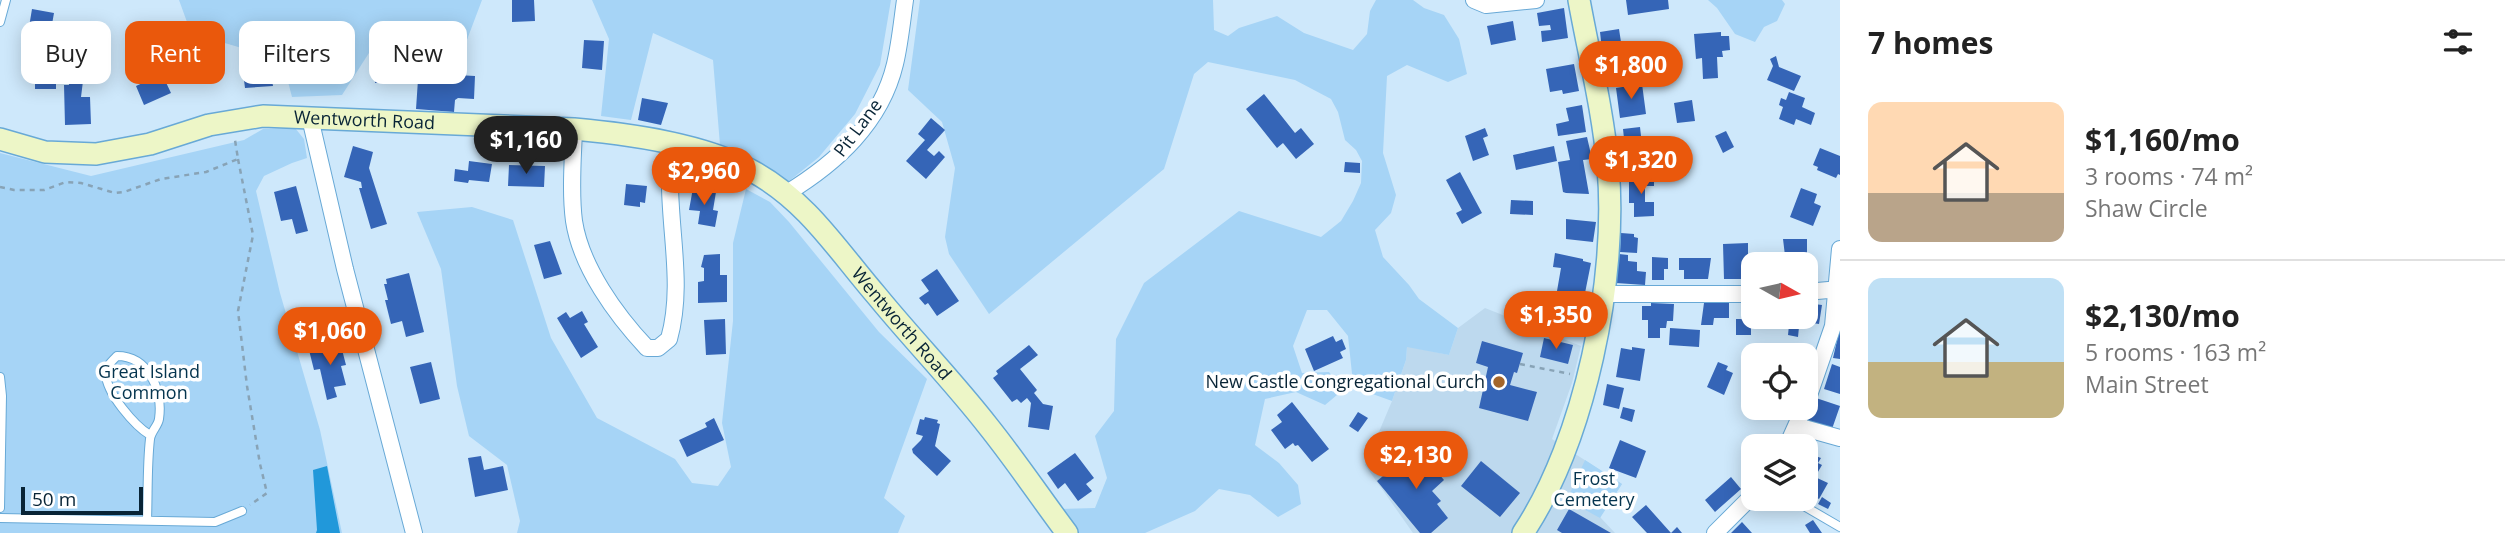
<!DOCTYPE html>
<meta charset="utf-8">
<style>
body{margin:0;font-family:"Open Sans",sans-serif;background:#f2f2f2;color:#222;height:100vh;display:flex;flex-direction:column;font-size:26px;white-space:nowrap}
*{box-sizing:border-box;margin:0}
p{font-size:23px;color:#767676}
.icon{flex:none;width:38px;height:38px;fill:none;stroke:currentColor;stroke-width:2;stroke-linecap:round;stroke-linejoin:round}
.map{position:relative;flex:1;overflow:hidden}
.details{display:flex;flex-direction:column;background:#fff;width:665px}
.details>*{flex:none}
.guide{position:absolute;left:21px;top:21px;width:665px;height:63px;display:flex;gap:14px}
.needle{width:46px;rotate:98deg}
.buttons{position:absolute;left:1741px;top:252px;display:grid;gap:14px}
.buttons a{display:grid;place-items:center;width:77px;height:77px;border-radius:14px;background:#fff;box-shadow:0 4px 18px #0003;font-size:35px}
.scale{position:absolute;left:21px;bottom:18px;width:122px;box-sizing:border-box;padding-left:7px;border:4px solid #082436;border-top:0;font-size:19px;line-height:24px;white-space:nowrap;color:#082436;-webkit-text-stroke:5px #fff;paint-order:stroke}
.price{position:absolute;translate:-50% -60px;padding:0 16px;border-radius:24px;background:#ea580c;color:#fff;font-size:23px;line-height:46px;filter:drop-shadow(0 2px 4px #0008)}
.price::after{content:'';position:absolute;left:50%;top:42px;width:21px;height:16px;margin-left:-10px;background:inherit;clip-path:polygon(0 0,100% 0,50% 100%)}
.price.current{background:#222;color:#fff}
ul{padding:0;list-style:none}
li{display:flex;align-items:center;gap:21px;height:175px;padding:0 28px}
li+li{border-top:2px solid #e0e0e0}
li span{display:grid;place-items:center;flex:none;width:196px;height:140px;border-radius:14px;color:#555}
li>.icon{margin-inline-start:auto}
span .icon{width:84px;height:84px;fill:#fffc;stroke-width:1}
li b{font-size:30px}
h2{display:flex;justify-content:space-between;align-items:center;height:84px;padding:0 28px;font-size:30px}
.chip{padding:0 24px;border-radius:14px;background:#fff;box-shadow:0 4px 18px #0003;font-size:24px;line-height:63px}
.chip.current{background:#ea580c;color:#fff}
main{display:flex;flex:1;min-height:0}
.map>svg:first-child{display:block}
</style>
<main>
<div class="map">
<svg width="1840" height="533" viewBox="0 0 1840 533">
<rect width="100%" height="100%" fill="#cee8fb"/>
<path fill="#bdd9ee" d="M1485,308L1581,346L1572,383L1552,439L1622,484L1600,517L1615,533H1515L1513,531L1511,533H1413L1365,465L1392,401L1406,360L1407,346L1449,355L1458,328Z"/>
<path fill="#a6d4f6" d="M179,0H482L465,45L376,42L342,95L292,97L281,55L245,49L191,33Z
M592,0H891L880,65L855,114L819,157L788,182L720,145L713,60L653,33L631,120L601,116L609,39Z
M920,0H1213L1214,30L1228,36L1239,28L1277,16L1304,33L1353,50L1367,34L1370,11L1376,0H1413L1424,8L1444,15L1459,39L1467,74L1448,82L1407,65L1387,76L1383,153L1396,195L1391,213L1375,230L1383,257L1409,285L1419,299L1458,328L1449,355L1407,347L1406,360L1392,401L1367,392L1353,383L1348,336L1327,310H1307L1293,346L1302,373L1329,372L1343,390L1325,405L1296,392L1265,399L1255,445L1279,463L1298,485L1301,504L1278,517L1250,495L1219,489L1195,511L1145,533H1077L1059,509L1095,508L1107,478L1095,436L1114,411L1116,339L1144,283L1239,211L1321,237L1341,221L1353,201L1361,183L1362,161L1356,150L1345,140L1338,112L1331,99L1295,80L1208,62L1194,74L1164,169L989,314L949,254L945,237L955,168L942,122L908,90Z
M1708,0H1782L1785,4L1777,21L1764,27L1755,42L1735,34L1717,8Z
M295,128L304,139L307,158L292,163L264,176L256,191L280,293L320,430L342,533H0V153L91,176L244,140L263,129Z
M746,189L770,202L789,222L879,332L927,379L884,498L905,516L898,533H517L520,521L507,465L469,436L457,386L441,269L417,212L472,207L513,220L551,338L597,418L675,459L692,483L718,486L731,467L722,423L733,321V243Z
M1585,460L1622,484L1600,518L1567,500Z"/>
<path fill="#2198da" d="M327,466L340,533H316L317,530L313,470Z"/>
<path fill="#3565b7" d="M512,0H534L535,21L512,22Z
M1626,0H1668L1669,9L1628,15Z
M1564,8L1568,38L1542,42L1541,31L1551,30L1550,25L1539,26L1537,13Z
M32,9L54,13L48,47L53,48L50,65L31,62L33,46L26,45Z
M1513,21L1516,40L1491,45L1487,26Z
M1619,29L1623,55L1603,58L1600,32Z
M1721,32V36H1729L1730,50L1722,51L1723,57H1717L1718,78L1703,79L1702,58L1696,59L1694,34Z
M584,40L604,41L602,70L582,68Z
M213,42L218,76L194,79L192,64L187,65L184,46Z
M1776,56L1779,67L1801,76L1794,91L1767,80L1773,66L1770,59Z
M281,61L282,73L271,74L273,86L245,88L242,64Z
M376,61L399,62V72H397L396,77L393,76V82L375,83Z
M1574,64L1579,91L1563,94L1562,90L1550,92L1546,69Z
M419,65L458,67L457,75L475,76L474,99L458,98L455,100L454,112L416,109Z
M35,72H56V89H35Z
M84,73L81,97H90L91,124L65,125L64,85H69L68,74Z
M162,74L171,93L144,105L136,86Z
M1642,84L1646,114L1620,118L1616,88Z
M1789,92L1805,98L1802,107L1815,113L1811,125L1796,119L1794,125L1779,119L1783,107L1779,105L1781,98L1786,100Z
M1264,94L1295,133L1301,128L1314,144L1296,159L1283,143L1277,148L1246,109Z
M642,98L668,103L661,125L638,120Z
M1692,100L1695,121L1677,123L1674,103Z
M1582,105L1586,132L1558,136L1556,124L1569,121L1566,108Z
M931,118L945,130L927,150L934,156L939,151L945,157L926,179L906,161L925,140L918,134Z
M1640,127L1642,145H1646L1647,158L1632,160L1631,156L1626,157L1623,129Z
M1485,128L1488,136L1483,138L1489,155L1473,161L1465,136Z
M1726,131L1734,147L1723,153L1715,136Z
M1587,137L1592,159L1583,160L1589,194L1566,193L1563,192L1558,162L1570,160L1566,141Z
M353,146L373,152L369,168L387,224L371,229L359,188H362L361,182L344,177Z
M1554,146L1557,161L1516,170L1513,155Z
M1820,148L1840,156V175L1838,174L1836,178L1817,170L1818,167L1813,165Z
M469,161L492,164L489,182L469,180L468,183L454,181L455,169L468,171Z
M1345,162L1360,163V173L1344,172Z
M509,165L545,166L544,187L508,186Z
M1460,172L1482,213L1462,224L1456,213L1462,210L1446,180Z
M1629,176H1654V186H1645V202H1654V216L1634,217V203H1629Z
M626,184L647,186L645,203L640,202V207L624,205Z
M296,186L308,231L296,234L292,219L281,221L274,192Z
M693,188L716,192L713,210L718,211L715,227L698,224L700,211L689,210Z
M1801,188L1817,194L1814,203L1821,206L1813,226L1790,217Z
M1511,200L1533,201V215L1510,214Z
M1566,219L1596,222L1593,242L1566,239Z
M1621,233L1634,234V237L1638,238L1637,253L1620,252Z
M1783,239H1807V264H1786Z
M550,241L562,274L544,279L534,245Z
M1748,243V262H1752L1753,279H1724L1723,244Z
M1555,253L1583,259V261L1591,263L1585,293L1575,291V294L1557,291L1561,268L1553,267Z
M720,254V275H727V302L698,303V282L704,281V268L701,267L704,255Z
M1619,254L1628,255V261L1637,262V271L1646,272L1645,285L1616,283Z
M1652,257L1668,258V269H1664V280H1652Z
M1679,258H1711L1708,279H1684V270H1679Z
M937,269L959,301L937,316L928,303L925,305L919,298L929,291L921,280Z
M409,273L424,332L406,337L402,321L391,324L385,300H388L384,284H387L386,279Z
M1651,303L1674,304L1673,321H1667L1666,328H1660V338H1648V320H1642V306H1651Z
M1704,303H1729V318H1714L1713,325H1701Z
M1806,303L1822,305L1819,324L1800,321V317H1806Z
M1559,304L1585,310L1580,336L1549,329L1552,317L1558,318L1560,311L1556,309Z
M582,311L588,322L584,324L598,347L581,358L557,318L566,312L570,318Z
M315,318L321,343L305,347L299,322Z
M725,319L726,354L706,355L704,320Z
M1736,319H1751V335H1736Z
M1789,325L1799,327L1798,337L1788,335Z
M1670,328L1700,330L1699,347L1669,345Z
M1839,332L1840,333V359L1833,358Z
M1333,336L1336,342L1342,339L1346,349L1340,352L1343,358L1314,371L1305,349Z
M1544,338L1573,345L1568,364L1540,357Z
M1482,341L1523,353L1517,373L1514,372L1510,385L1537,392L1528,421L1479,408L1488,367L1476,363Z
M340,342L346,365L341,366L346,385L334,387L337,397L327,400L320,369L314,370L309,350Z
M1029,345L1038,355L1020,369L1037,390L1034,393L1043,404L1053,406L1049,430L1028,427L1031,403L1027,398L1021,403L1017,399L1012,402L993,378L998,374L996,371Z
M1782,345L1811,353L1807,366L1806,355H1779Z
M1632,347L1645,349L1640,381L1616,377L1621,348L1632,350Z
M431,362L440,399L420,404L410,367Z
M1718,362L1728,366L1726,370L1733,373L1724,395L1707,387Z
M1832,364L1840,367V394L1824,389Z
M1607,384L1624,388L1619,409L1603,405Z
M1816,398L1840,406L1832,429L1807,423Z
M1292,402L1329,449L1312,462L1298,445L1295,446L1293,443L1285,449L1271,430L1282,422L1277,415Z
M1623,407L1635,410L1632,422L1620,418Z
M1358,412L1368,418L1358,432L1349,426Z
M925,417L938,420L937,423L940,424L935,446L951,461L937,476L913,453L912,449L921,440L923,436L916,434L920,419L924,420Z
M714,418L724,440L687,457L679,440L707,427L705,423Z
M1760,435L1777,444L1775,446H1755Z
M1804,439L1817,447L1813,455L1821,458L1818,463L1822,465L1815,477L1828,483L1819,499L1806,492V446H1800Z
M1620,440L1646,451L1636,478L1609,468Z
M1417,448L1444,480L1432,491L1441,501L1437,504L1448,518L1431,533H1420L1377,481Z
M1075,453L1094,478L1086,484L1092,491L1078,501L1065,483L1058,489L1047,473Z
M481,456L484,470L503,466L508,490L475,497L468,458Z
M1481,461L1520,493L1500,517L1461,486Z
M1731,477L1741,489L1715,512L1705,500Z
M1822,497L1831,503L1828,509L1818,504Z
M1646,505L1671,533L1677,527L1682,533H1647L1632,517Z
M1569,509L1611,533H1562L1557,530Z
M1813,520L1822,533H1810L1805,525Z
M1742,522L1752,533H1731Z"/>
<g fill="none" stroke-linecap="round" stroke-linejoin="round">
<g stroke="#68a9d6" stroke-width="10">
<path id="lane" d="M0,22L6,0
M0,377L2,396L0,508
M1792,499L1840,527
M0,518L215,522L242,511
M147,520C148,493 147,465 150,439C151,431 158,426 159,419C163,391 149,356 117,356C112,361 106,366 106,374C106,393 135,426 150,435"/>
</g>
<g stroke="#68a9d6" stroke-width="18">
<path id="street" d="M1474,0L1486,5L1536,0
M310,118L345,269L414,533
M574,129C573,159 570,191 574,221C581,267 616,315 647,348H658L669,339C683,289 671,239 670,187C670,173 672,158 672,144
M787,193C836,163 881,123 895,64C900,43 902,21 905,0
M1806,292L1840,289
M1604,294H1754
M1806,404L1833,326L1840,249
M1797,426L1840,438
M1787,446L1804,408
M1715,533L1754,494"/>
</g>
<g stroke="#68a9d6" stroke-width="24">
<g id="secondary">
<path id="s1" d="M0,139L45,152L96,154L150,144L209,125L263,116L574,129C630,134 705,144 754,172C808,202 838,251 877,296C913,340 953,381 988,426C1016,461 1040,497 1067,533"/>
<path d="M1523,533C1585,440 1618,279 1608,167C1603,111 1589,55 1579,0"/>
</g>
</g>
<path stroke="#88a3b6" stroke-width="2.5" stroke-dasharray="5 5" stroke-linecap="butt" d="M238,159L253,235L238,311L247,386L260,464L267,493L250,505
M0,187L14,190H44L66,182L81,183L115,193L124,192L161,179L206,172L238,159L235,140
M1520,364L1570,374"/>
<use href="#lane" stroke="#fff" stroke-width="8"/>
<use href="#street" stroke="#fff" stroke-width="16"/>
<use href="#secondary" stroke="#edf6c7" stroke-width="21"/>
</g>
<circle fill="#a3652b" stroke="#fff" stroke-width="2.5" cx="1499" cy="382" r="7"/>
<g text-anchor="middle" stroke-width="7" stroke-linejoin="round" paint-order="stroke">
<g font-size="18" fill="#082436" stroke="#fff">
<text dy="6" stroke="none"><textPath href="#s1" startOffset="371">Wentworth Road</textPath></text>
<text transform="translate(858 128) rotate(-53)" y="6">Pit Lane</text>
<text dy="6" stroke="none"><textPath href="#s1" startOffset="980">Wentworth Road</textPath></text>
</g>
<g font-size="18" fill="#04344e" stroke="#fff">
<text x="149" y="378">Great Island<tspan x="149" dy="21">Common</tspan></text>
<text x="1594" y="485">Frost<tspan x="1594" dy="21">Cemetery</tspan></text>
</g>
<g font-size="18" fill="#082436" stroke="#fff" text-anchor="end">
<text x="1485" y="388">New Castle Congregational Curch</text>
</g>
</g>
</svg>
<div class="buttons">
<a><svg class="needle" viewBox="-14 -14 28 28"><path d="M0-13l5 13h-10z" fill="#e53935"/><path d="M0 13l5-13h-10z" fill="#767676"/></svg></a>
<a><svg class="icon" aria-label="locate" viewBox="0 0 24 24"><circle cx="12" cy="12" r="6"/><path d="M12 2v4M12 18v4M2 12h4M18 12h4"/></svg></a>
<a><svg class="icon" aria-label="layers" viewBox="0 0 24 24"><path d="M12 4l9 5-9 5-9-5zM3 14l9 5 9-5"/></svg></a>
</div>
<div class="scale">50 m</div>
<b class="price" style="left:1631px;top:101px">$1,800</b>
<b class="price current" style="left:526px;top:176px">$1,160</b>
<b class="price" style="left:1641px;top:196px">$1,320</b>
<b class="price" style="left:704px;top:207px">$2,960</b>
<b class="price" style="left:1556px;top:351px">$1,350</b>
<b class="price" style="left:330px;top:367px">$1,060</b>
<b class="price" style="left:1416px;top:491px">$2,130</b>
<div class="guide">
<a class="chip">Buy</a>
<a class="chip current">Rent</a>
<a class="chip">Filters</a>
<a class="chip">New</a>
</div>
</div>
<section class="details">
<h2>7 homes<svg class="icon" aria-label="filters" viewBox="0 0 24 24"><path d="M4 7h16M4 17h16"/><circle cx="9" cy="7" r="2"/><circle cx="15" cy="17" r="2"/></svg></h2>
<ul>
<li><span style="background:linear-gradient(#ffd9b3 65%,#b9a48a 0)"><svg class="icon" aria-label="home" viewBox="0 0 24 24"><path d="M3 11l9-7 9 7M6 9v11h12V9"/></svg></span><div><b>$1,160/mo</b><p>3 rooms · 74 m²</p><p>Shaw Circle</p></div></li>
<li><span style="background:linear-gradient(#bfe0f5 60%,#c2b280 0)"><svg class="icon" aria-label="home" viewBox="0 0 24 24"><path d="M3 11l9-7 9 7M6 9v11h12V9"/></svg></span><div><b>$2,130/mo</b><p>5 rooms · 163 m²</p><p>Main Street</p></div></li>
</ul>
</section>
</main>
